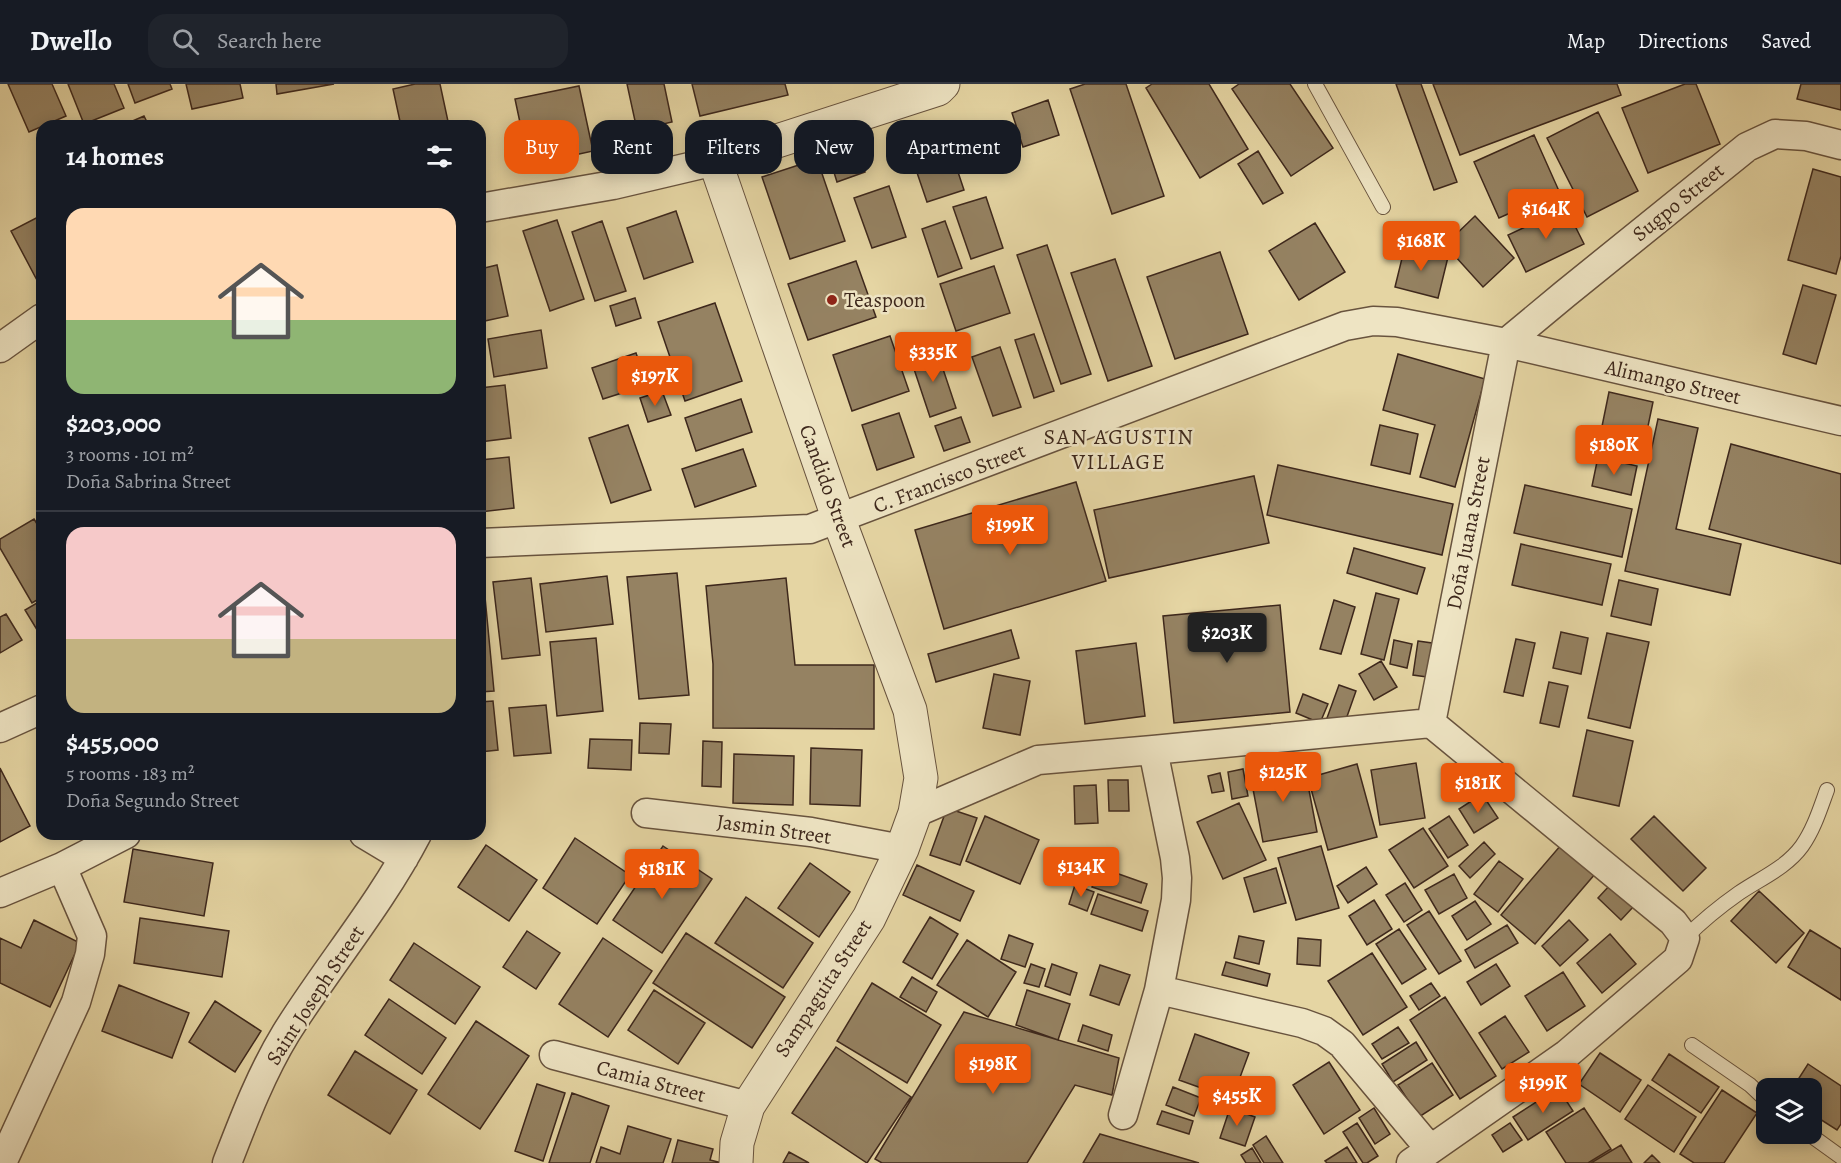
<!DOCTYPE html>
<meta charset="utf-8">
<style>
body{margin:0;font-family:Alegreya,serif;background:#20242c;color:#f1f3f6;height:100vh;display:flex;flex-direction:column;font-size:22px;white-space:nowrap}
*{box-sizing:border-box;margin:0}
p{font-size:20px;color:#9ea1a6}
.icon{flex:none;width:33px;height:33px;fill:none;stroke:currentColor;stroke-width:2;stroke-linecap:round;stroke-linejoin:round}
.map{position:relative;flex:1;overflow:hidden}
.panel{position:absolute;left:36px;top:36px;width:450px;height:720px;display:flex;flex-direction:column;background:#171b24;border-radius:18px;box-shadow:0 3px 15px #0003}
.panel>*{flex:none}
.guide{position:absolute;left:504px;top:36px;width:570px;height:54px;display:flex;gap:12px}
.buttons{position:absolute;left:1756px;top:994px;display:grid;gap:12px}
.buttons a{display:grid;place-items:center;width:66px;height:66px;border-radius:12px;background:#171b24;box-shadow:0 3px 15px #0003;font-size:30px}
.price{position:absolute;translate:-50% -51px;padding:0 14px;border-radius:6px;background:#ea580c;color:#fff;font-size:20px;line-height:39px;filter:drop-shadow(0 2px 3px #0008)}
.price::after{content:'';position:absolute;left:50%;top:36px;width:18px;height:14px;margin-left:-9px;background:inherit;clip-path:polygon(0 0,100% 0,50% 100%)}
.price.active{background:#222;color:#fff}
ul{padding:0;list-style:none}
li{display:grid;align-content:center;gap:12px;height:318px;padding:0 30px}
li+li{border-top:2px solid #363941}
li span{display:grid;place-items:center;height:186px;border-radius:18px;color:#555}
li>.icon{margin-inline-start:auto}
span .icon{width:108px;height:108px;fill:#fffc;stroke-width:1}
li b{font-size:26px}
h2{display:flex;justify-content:space-between;align-items:center;height:72px;padding:0 30px;font-size:26px}
.pill{padding:0 21px;border-radius:18px;background:#171b24;box-shadow:0 3px 15px #0003;font-size:21px;line-height:54px}
.pill.active{background:#ea580c;color:#fff}
header{display:flex;align-items:center;gap:36px;box-sizing:border-box;height:84px;padding:0 30px;background:#171b24;border-bottom:2px solid #363941}
header strong{font-size:28px}
nav{display:flex;gap:33px;margin-inline-start:auto;font-size:21px}
.search{width:420px;height:54px;background:#20242c;display:flex;align-items:center;gap:15px;box-sizing:border-box;padding:0 21px;border-radius:18px;color:#9ea1a6;font-size:22px}
.map>svg:first-child{display:block}
</style>
<header>
<strong>Dwello</strong>
<div class="search"><svg class="icon" aria-label="search" viewBox="0 0 24 24"><circle cx="10" cy="10" r="6"/><path d="M15 15l6 6"/></svg>Search here</div>
<nav><a>Map</a><a>Directions</a><a>Saved</a></nav>
</header>
<div class="map">
<svg width="1841" height="1079" viewBox="0 0 1841 1079">
<rect width="100%" height="100%" fill="#e5d5a3"/>
<filter id="stains"><feTurbulence type="fractalNoise" baseFrequency=".00333" numOctaves="4"/><feColorMatrix values="0 0 0 0 .2 0 0 0 0 .09 0 0 0 0 .02 0 0 0 .5 -.17"/></filter>
<radialGradient id="worn" r=".72"><stop offset=".6" stop-color="#630" stop-opacity="0"/><stop offset="1" stop-color="#630" stop-opacity=".3"/></radialGradient>
<path fill="#958262" stroke="#3e281c" stroke-width="1.5" d="M8,0H52L66,32L29,48Z
M68,0H114L124,24L84,40Z
M128,0H170L172,5L135,19Z
M186,0H240L243,14L192,25Z
M276,0H334L277,10Z
M415,0H440L449,42H401L393,5Z
M627,0H664L672,38L637,46Z
M692,0H785L788,11L700,32Z
M1085,0H1126L1164,112L1112,130L1070,5Z
M1152,0H1209L1248,65L1200,94L1146,4Z
M1239,0H1290L1333,64L1291,92L1232,5Z
M1396,0H1421L1457,98L1434,106Z
M1433,0H1617L1621,11L1460,71Z
M1685,0H1696L1720,60L1648,89L1622,24Z
M1801,0H1841V26L1797,15Z
M579,2L593,67L529,81L515,15Z
M1048,16L1059,51L1023,63L1012,29Z
M1598,28L1638,107L1587,133L1547,54Z
M144,32L149,42H121Z
M1534,51L1559,107L1499,134L1474,78Z
M855,56L865,88L837,98L827,66Z
M948,58L964,106L927,118L911,71Z
M1258,67L1283,109L1263,120L1238,80Z
M817,75L845,157L790,175L762,93Z
M1813,85L1841,93V172L1836,190L1788,176Z
M889,102L906,153L872,164L854,114Z
M986,113L1003,164L971,175L953,123Z
M1566,124L1584,160L1526,188L1508,151Z
M676,127L693,178L644,195L627,144Z
M42,131V198L39,200L11,147Z
M1475,132L1514,174L1483,203L1445,161Z
M557,136L584,215L550,227L523,147Z
M602,137L626,207L595,217L572,148Z
M945,137L962,184L938,193L922,145Z
M1315,139L1345,188L1299,216L1269,167Z
M1047,161L1091,290L1061,300L1017,171Z
M1405,162L1448,173L1438,214L1395,203Z
M1220,168L1248,250L1175,275L1147,193Z
M1115,175L1152,282L1108,297L1071,189Z
M856,177L876,233L808,256L788,200Z
M497,181L508,232L480,238V185Z
M994,182L1010,229L956,247L940,200Z
M1803,201L1836,211L1816,280L1783,270Z
M635,214L641,234L616,242L610,222Z
M715,219L742,297L685,317L658,238Z
M541,246L547,284L494,293L488,255Z
M1034,250L1054,307L1034,314L1015,256Z
M890,252L909,307L852,327L833,271Z
M1000,263L1021,323L993,332L972,273Z
M936,264L956,324L930,333L910,273Z
M636,269L647,301L603,315L592,284Z
M1398,270L1485,295L1455,403L1420,393L1435,341L1383,326Z
M505,301L511,354L480,358V304Z
M662,307L671,331L648,338L640,314Z
M1609,308L1653,318L1642,371L1598,362Z
M741,315L752,348L696,367L685,334Z
M899,329L914,373L877,386L862,341Z
M961,333L970,358L944,367L935,342Z
M1658,335L1698,344L1676,445L1741,460L1730,511L1625,487Z
M628,341L651,406L611,419L589,354Z
M1380,341L1418,350L1410,390L1371,381Z
M1731,360L1841,390V480L1709,445Z
M743,365L756,402L695,423L682,385Z
M509,373L514,424L480,428V376Z
M1598,373L1637,382L1631,411L1592,402Z
M1278,381L1453,420L1442,471L1267,431Z
M1254,392L1269,459L1109,494L1094,426Z
M1076,398L1106,497L944,545L915,446Z
M1525,401L1632,425L1622,473L1514,449Z
M34,435L42,448V513L32,519L0,464V455Z
M1521,460L1611,480L1602,521L1512,501Z
M1354,464L1425,484L1417,510L1347,489Z
M677,489L689,611L639,615L627,493Z
M483,492L494,607L480,608V493Z
M607,492L613,540L546,548L540,500Z
M531,494L540,571L502,575L493,498Z
M786,494L795,581H874V645L713,644V580L706,502Z
M1619,496L1658,505L1651,541L1611,532Z
M1376,509L1399,515L1384,576L1361,570Z
M42,516V554L25,526Z
M1334,516L1355,523L1341,570L1320,565Z
M1280,521L1290,628L1174,639L1163,532Z
M6,530L22,556L0,569V533Z
M1011,546L1019,574L936,598L928,570Z
M1561,548L1588,554L1581,590L1553,584Z
M1607,549L1649,558L1630,644L1588,634Z
M596,554L603,627L557,632L550,558Z
M1516,555L1535,559L1523,612L1504,608Z
M1394,556L1412,560L1407,584L1390,580Z
M1418,557L1439,560L1434,594L1413,591Z
M1136,559L1145,632L1085,640L1076,567Z
M1381,577L1397,603L1374,616L1359,590Z
M994,590L1030,597L1020,651L983,644Z
M1549,598L1568,602L1559,643L1540,639Z
M1339,601L1356,607L1344,641L1327,634Z
M1303,610L1328,620L1320,639L1296,629Z
M493,617L498,666L480,668V618Z
M546,621L551,669L514,672L509,624Z
M640,639L671,640L669,670L639,669Z
M1587,646L1633,657L1619,722L1573,712Z
M590,655L632,656L631,686L588,684Z
M703,657L722,658L721,703L702,702Z
M811,664L862,666L860,722L810,720Z
M734,670L794,672L793,721L733,719Z
M1416,679L1425,734L1380,741L1371,686Z
M1304,680L1317,748L1263,758L1250,689Z
M1357,680L1377,753L1328,766L1308,694Z
M0,684L30,742L0,758Z
M1243,685L1248,712L1232,715L1228,688Z
M1220,689L1224,707L1212,709L1208,692Z
M1108,696H1128L1129,727H1109Z
M1096,701L1098,739L1075,740L1074,702Z
M1482,710L1498,734L1474,749L1459,725Z
M1239,719L1266,776L1223,795L1197,738Z
M947,724L977,734L960,781L930,771Z
M985,732L1039,756L1020,800L966,777Z
M1449,732L1468,761L1448,774L1429,745Z
M1654,732L1706,784L1683,807L1631,755Z
M1423,744L1448,782L1414,804L1389,766Z
M575,754L630,791L597,840L543,804Z
M1484,758L1495,770L1470,794L1459,782Z
M486,761L537,796L509,837L458,803Z
M1561,761L1595,790L1535,860L1501,831Z
M663,762L712,795L662,869L613,836Z
M1321,762L1339,824L1296,836L1278,774Z
M133,765L213,779L204,832L124,818Z
M1499,777L1523,795L1498,828L1474,810Z
M810,779L850,808L819,853L778,824Z
M917,781L974,807L960,837L903,811Z
M1099,783L1147,800L1141,819L1092,803Z
M1366,783L1377,800L1348,819L1337,802Z
M1276,784L1286,819L1254,828L1244,794Z
M1454,790L1467,814L1439,830L1425,806Z
M1405,799L1422,826L1404,838L1386,811Z
M1075,801L1094,808L1087,827L1069,820Z
M1610,801L1634,822L1621,836L1598,814Z
M1759,807L1804,849L1776,879L1731,837Z
M1098,810L1148,827L1142,847L1091,830Z
M746,813L813,859L783,904L715,859Z
M1374,816L1392,845L1367,861L1349,832Z
M1475,817L1491,840L1467,856L1452,832Z
M1429,827L1461,877L1439,890L1407,841Z
M930,833L958,850L932,895L903,878Z
M140,834L229,847L222,893L134,879Z
M34,836L80,859L50,923L0,899V854L21,864Z
M1569,836L1588,856L1560,882L1542,862Z
M1507,841L1518,859L1475,884L1465,866Z
M1399,845L1426,885L1402,900L1376,860Z
M1810,846L1841,865V916L1788,883Z
M527,847L560,869L536,905L503,883Z
M686,849L785,913L752,964L653,899Z
M1610,850L1636,880L1602,909L1577,879Z
M1009,851L1033,860L1025,883L1001,875Z
M1239,852L1264,857L1259,880L1234,874Z
M603,854L652,887L608,953L559,920Z
M1298,854L1321,856L1320,882L1297,880Z
M967,856L1016,888L988,933L937,901Z
M414,859L480,903L455,940L390,896Z
M1372,869L1407,923L1363,951L1328,897Z
M1226,878L1270,890L1267,902L1222,891Z
M1031,880L1045,885L1039,903L1024,899Z
M1052,880L1077,889L1070,911L1045,902Z
M1496,880L1510,902L1481,921L1467,898Z
M1100,881L1130,891L1119,921L1090,911Z
M1563,888L1585,922L1547,947L1525,912Z
M912,893L937,908L926,928L900,913Z
M872,899L941,941L907,999L837,957Z
M1431,899L1440,912L1419,926L1410,912Z
M119,901L189,929L172,974L102,947Z
M654,906L705,939L678,980L628,946Z
M1027,906L1070,920L1058,956L1016,941Z
M1445,913L1496,992L1460,1015L1410,936Z
M389,915L446,954L422,990L365,951Z
M215,917L261,947L235,988L189,958Z
M964,928L1119,974L1112,1011L1075,1001L1027,1079H882L875,1075Z
M1505,932L1529,968L1502,985L1479,949Z
M476,937L529,972L480,1045L428,1010Z
M1083,941L1112,951L1108,967L1078,957Z
M1398,943L1409,959L1382,975L1372,960Z
M1195,950L1249,969L1232,1015L1179,996Z
M1416,958L1427,976L1393,998L1382,980Z
M836,963L911,1013L867,1079L792,1029Z
M355,967L417,1006L390,1050L328,1011Z
M1600,969L1641,996L1620,1028L1579,1000Z
M1669,970L1719,1003L1701,1029L1652,996Z
M1329,978L1360,1026L1324,1050L1293,1001Z
M1432,979L1453,1011L1419,1033L1398,1001Z
M1808,980L1841,1002V1040L1837,1046L1812,1030V1005H1792Z
M537,1000L565,1009L543,1077L515,1067Z
M1648,1001L1696,1033L1674,1068L1625,1035Z
M1173,1003L1201,1014L1194,1032L1166,1021Z
M1558,1004L1573,1027L1528,1056L1513,1033Z
M1722,1006L1757,1029L1724,1079H1694L1680,1070Z
M572,1009L609,1022L590,1079H549Z
M1230,1024L1255,1033L1245,1062L1220,1054Z
M1374,1024L1390,1050L1375,1060L1359,1034Z
M1584,1024L1611,1065L1588,1079H1566L1546,1048Z
M1162,1027L1193,1037L1189,1050L1157,1040Z
M1357,1039L1378,1072L1367,1079H1363L1343,1048Z
M1510,1039L1522,1056L1503,1068L1492,1051Z
M628,1042L671,1055L663,1079H596L601,1063L620,1070Z
M1100,1050L1199,1079H1083Z
M1266,1052L1283,1079H1264L1253,1061Z
M678,1056L713,1065L710,1076L722,1079H672Z
M1621,1061L1632,1079H1591Z
M1347,1063L1357,1079H1327L1325,1077Z
M1252,1064L1261,1079H1246L1241,1071Z
M789,1068L809,1079H783Z
M1652,1071L1660,1079H1644Z"/>
<g fill="none" stroke-linecap="round" stroke-linejoin="round">
<g stroke="#68533e" stroke-width="16">
<path id="service" d="M1315,0L1383,123
M1685,854C1702,837 1719,823 1739,809C1761,794 1786,784 1802,762C1814,745 1820,725 1827,706
M1692,961L1750,1001L1767,1017
M1809,1050L1841,1073"/>
</g>
<g stroke="#68533e" stroke-width="31">
<path id="minor" d="M480,124L613,101L715,77
M1506,259L1565,210L1747,63L1775,50L1806,52L1841,61
M0,264L42,234
M480,459L810,445L1345,242L1373,237L1397,238L1506,259L1841,337
M1431,639L1506,259
M0,644L42,625
M646,729L811,748L902,765
M915,729L1038,676L1153,666L1431,639
M364,750L404,774
M0,809L62,783L126,750
M1159,906L1302,939L1324,947L1342,960L1430,1065
M554,971L748,1022
M1123,1031L1159,906L1176,816L1177,794L1175,774L1153,666
M2,1079L76,918L90,870L92,852L62,783
M227,1079C244,1035 261,990 286,949C328,882 380,821 417,750
M1411,1079L1567,970L1678,875L1685,854L1673,838L1431,639"/>
</g>
<g stroke="#68533e" stroke-width="35">
<path id="tertiary" d="M736,1079L737,1059L748,1022L869,834L902,765L915,729L921,694L910,626L839,436L715,77L938,5L943,0"/>
</g>
<use href="#service" stroke="#eee4c3" stroke-width="14"/>
<use href="#minor" stroke="#eee4c3" stroke-width="28"/>
<use href="#tertiary" stroke="#eee4c3" stroke-width="33"/>
</g>
<circle fill="#8f2418" stroke="#eee4c3" stroke-width="2" cx="832" cy="216" r="6"/>
<g text-anchor="middle" stroke-width="5" stroke-linejoin="round" paint-order="stroke">
<g font-size="21" fill="#3e281c" stroke="#eee4c3">
<text transform="translate(1678 118) rotate(-39)" y="7">Sugpo Street</text>
<text transform="translate(1673 298) rotate(13)" y="7">Alimango Street</text>
<text transform="translate(949 394) rotate(-21)" y="7">C. Francisco Street</text>
<text transform="translate(828 402) rotate(70)" y="7">Candido Street</text>
<text transform="translate(1468 449) rotate(-79)" y="7">Doña Juana Street</text>
<text transform="translate(774 745) rotate(8)" y="7">Jasmin Street</text>
<text transform="translate(823 904) rotate(-57)" y="7">Sampaguita Street</text>
<text transform="translate(315 911) rotate(-57)" y="7">Saint Joseph Street</text>
<text transform="translate(651 997) rotate(15)" y="7">Camia Street</text>
</g>
<g font-size="21" fill="#3e281c" stroke="#eee4c3" text-anchor="start">
<text x="844" y="223">Teaspoon</text>
</g>
<g font-size="22" letter-spacing="1.5" fill="#3e281c" stroke="#eee4c3">
<text x="1119" y="360">SAN AGUSTIN<tspan x="1119" dy="25">VILLAGE</tspan></text>
</g>
</g>
<rect width="100%" height="100%" filter="url(#stains)"/>
<rect width="100%" height="100%" fill="url(#worn)"/>
</svg>
<div class="buttons">
<a><svg class="icon" aria-label="layers" viewBox="0 0 24 24"><path d="M12 4l9 5-9 5-9-5zM3 14l9 5 9-5"/></svg></a>
</div>
<b class="price" style="left:1546px;top:156px">$164K</b>
<b class="price" style="left:1421px;top:188px">$168K</b>
<b class="price" style="left:933px;top:299px">$335K</b>
<b class="price" style="left:655px;top:323px">$197K</b>
<b class="price" style="left:1614px;top:392px">$180K</b>
<b class="price" style="left:1010px;top:472px">$199K</b>
<b class="price active" style="left:1227px;top:580px">$203K</b>
<b class="price" style="left:1283px;top:719px">$125K</b>
<b class="price" style="left:1478px;top:730px">$181K</b>
<b class="price" style="left:1081px;top:814px">$134K</b>
<b class="price" style="left:662px;top:816px">$181K</b>
<b class="price" style="left:993px;top:1011px">$198K</b>
<b class="price" style="left:1543px;top:1030px">$199K</b>
<b class="price" style="left:1237px;top:1043px">$455K</b>
<div class="guide">
<a class="pill active">Buy</a>
<a class="pill">Rent</a>
<a class="pill">Filters</a>
<a class="pill">New</a>
<a class="pill">Apartment</a>
</div>
<section class="panel">
<h2>14 homes<svg class="icon" aria-label="filters" viewBox="0 0 24 24"><path d="M4 7h16M4 17h16"/><circle cx="9" cy="7" r="2"/><circle cx="15" cy="17" r="2"/></svg></h2>
<ul>
<li><span style="background:linear-gradient(#ffd9b3 60%,#8fb573 0)"><svg class="icon" aria-label="home" viewBox="0 0 24 24"><path d="M3 11l9-7 9 7M6 9v11h12V9"/></svg></span><div><b>$203,000</b><p>3 rooms · 101 m²</p><p>Doña Sabrina Street</p></div></li>
<li><span style="background:linear-gradient(#f6c9c9 60%,#c2b280 0)"><svg class="icon" aria-label="home" viewBox="0 0 24 24"><path d="M3 11l9-7 9 7M6 9v11h12V9"/></svg></span><div><b>$455,000</b><p>5 rooms · 183 m²</p><p>Doña Segundo Street</p></div></li>
</ul>
</section>
</div>
